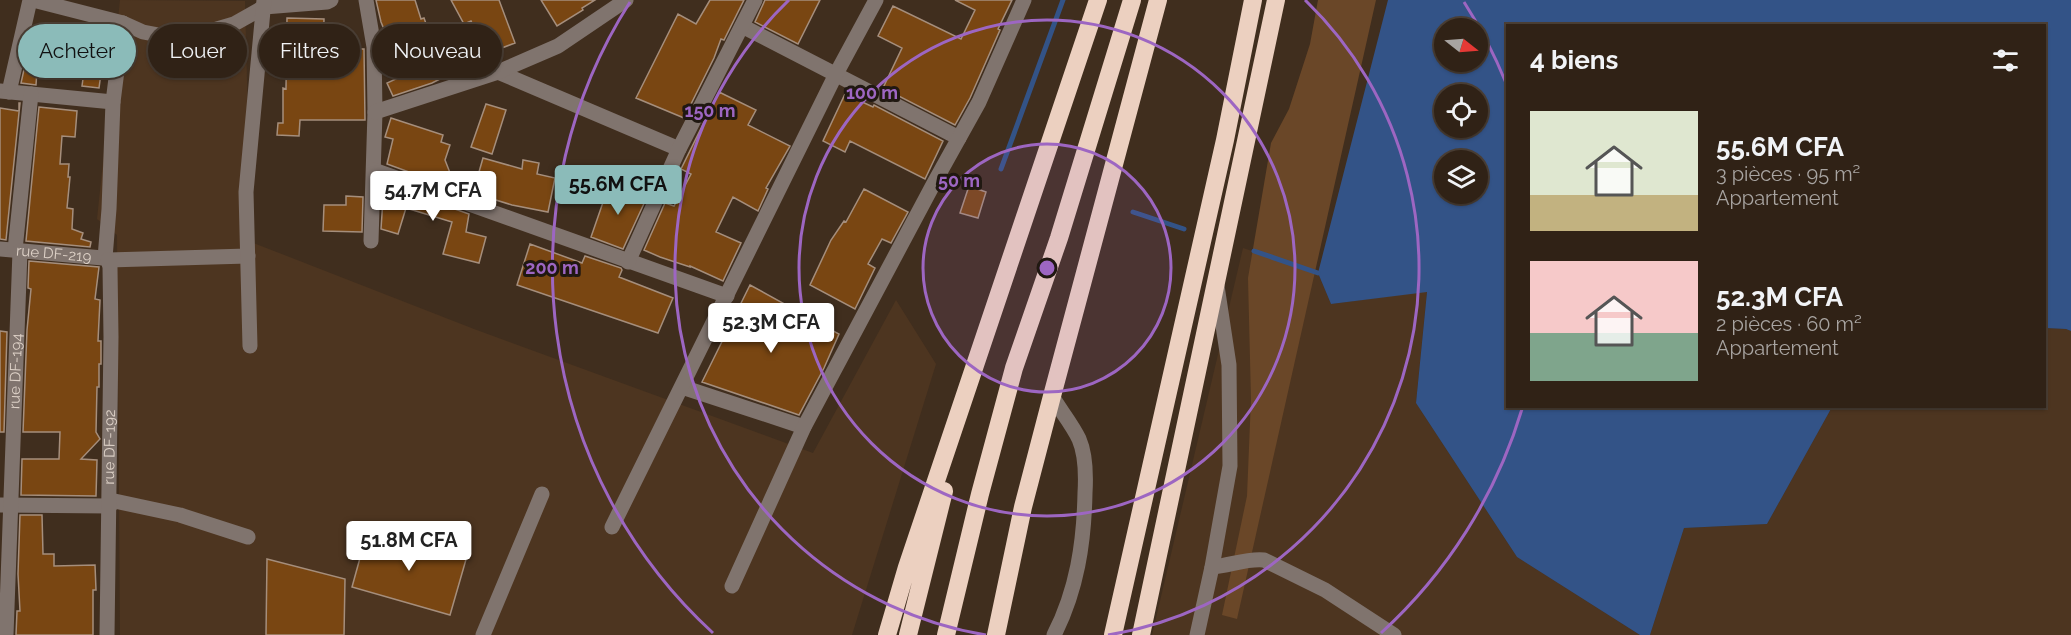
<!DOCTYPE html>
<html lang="fr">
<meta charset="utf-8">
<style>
body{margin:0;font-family:Raleway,sans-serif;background:#3c2f23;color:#f1f3f6;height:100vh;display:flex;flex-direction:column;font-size:22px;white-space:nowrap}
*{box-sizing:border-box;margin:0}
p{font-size:20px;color:#a8a4a1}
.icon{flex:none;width:33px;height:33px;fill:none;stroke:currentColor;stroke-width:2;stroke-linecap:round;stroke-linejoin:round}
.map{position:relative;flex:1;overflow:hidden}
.sheet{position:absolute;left:1506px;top:24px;width:540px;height:384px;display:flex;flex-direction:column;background:#302216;border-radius:0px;box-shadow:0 2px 4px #0004,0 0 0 2px #4b3f35}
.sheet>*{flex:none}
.banner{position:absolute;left:18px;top:24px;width:570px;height:54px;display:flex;gap:12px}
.needle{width:39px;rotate:107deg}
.controls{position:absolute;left:1434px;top:18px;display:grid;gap:12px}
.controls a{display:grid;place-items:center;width:54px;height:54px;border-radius:50%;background:#302216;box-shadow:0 2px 4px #0004,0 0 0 2px #4b3f35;font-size:30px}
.price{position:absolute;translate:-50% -51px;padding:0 14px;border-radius:6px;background:#fff;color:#222;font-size:20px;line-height:39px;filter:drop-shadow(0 2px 3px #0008)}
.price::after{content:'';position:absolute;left:50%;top:36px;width:18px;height:14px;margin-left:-9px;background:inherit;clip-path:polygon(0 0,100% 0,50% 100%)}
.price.active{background:#8bbbb9;color:#111}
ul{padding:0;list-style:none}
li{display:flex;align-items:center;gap:18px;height:150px;padding:0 24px}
li span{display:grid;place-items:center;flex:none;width:168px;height:120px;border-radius:0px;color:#555}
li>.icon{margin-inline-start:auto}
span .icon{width:72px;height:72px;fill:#fffc;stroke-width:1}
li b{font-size:26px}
h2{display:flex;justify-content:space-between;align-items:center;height:72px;padding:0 24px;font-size:26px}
.chip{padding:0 21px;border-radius:27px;background:#302216;box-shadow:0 2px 4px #0004,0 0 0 2px #4b3f35;font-size:21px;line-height:54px}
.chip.active{background:#8bbbb9;color:#111}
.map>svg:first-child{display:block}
</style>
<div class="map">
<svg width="2071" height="635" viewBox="0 0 2071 635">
<rect width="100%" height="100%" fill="#402e1e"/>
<path fill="#4d3520" d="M120,0L245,1L251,242L474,329L813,453L896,300L936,364L852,635H120L117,235L97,219Z
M1243,248L1318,273L1331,304L1427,291L1416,403L1517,557L1640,635H1152Z
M2045,328L2066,329L2071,331V635H1650L1684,528L1767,524L1832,407L2044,406Z"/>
<path fill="#6a4728" d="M1318,0H1376L1237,619L1222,615L1247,496L1251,399L1248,278L1271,143L1289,109L1310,44Z"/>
<path fill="#335387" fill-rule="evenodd" d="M1388,0H2071V331L2066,329L2045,328L2044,26H1508V406L1832,407L1767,524L1684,528L1650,635H1640L1517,557L1416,403L1427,292L1331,304L1318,273ZM1444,28H1478V62H1444ZM1444,94H1478V128H1444ZM1444,160H1478V194H1444Z"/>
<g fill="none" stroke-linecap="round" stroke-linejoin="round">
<path stroke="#335387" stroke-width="5" d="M1001,169L1063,0
M1133,212L1184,229
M1254,251L1318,273"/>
</g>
<path fill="#794612" stroke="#a58e7c" stroke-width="1.5" d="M376,0H415L421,19L424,18L431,38L394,53L381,22Z
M451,0H499L515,43L478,57L481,63L473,66L475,69L447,78L446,76L432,83L393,96L387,83L480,40L471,21L464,24Z
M541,0H595L582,8L583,10L557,26Z
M710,0H744L724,40L721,39L714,58L684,118L636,98L678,14L696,24Z
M765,0H820L798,44L755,22Z
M955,0H1012L998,29L1000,30L970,98L955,125L883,88L902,48L878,36L893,6L961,39L975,10Z
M287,18L324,19L323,49H364L365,120H300L299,136L277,135L278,123H283V88L286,89Z
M79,31L103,37L96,65L71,61L72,55L43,56L46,40L72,47L75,35L78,36Z
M27,56H38L36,85L21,83Z
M85,64L102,66L99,88L82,86Z
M719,92L756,110L748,125L790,146L766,188L768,189L758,211L733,197L716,232L741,243L723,281L690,266V267L660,257L644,250L665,203L674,206L691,174L681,169Z
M845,94L873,107L874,105L943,141L925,179L850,141L845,152L823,141Z
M19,103H20L6,240L0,239V108L19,111Z
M486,104L506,110L492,154L471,147Z
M39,107L77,111L75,137L62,136L60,164H69L68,177H70L67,208L73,209L72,229L83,233L81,239L91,242L90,247L26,241Z
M391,118L443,135L441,142L450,145L445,160L452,178L474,185L472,195L387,164L393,139L385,137Z
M483,158L522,169L523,160L539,163L537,174L555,178L548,212L512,205L473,193Z
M384,184L469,214L466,232L486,237L479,263L443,254L452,222L406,208L398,234L381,229Z
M609,185L647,197L623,249L591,237Z
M969,186L986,192L978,218L960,213Z
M864,189L908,212L891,243L882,239L868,264L875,268L855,309L810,285L831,240L844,221L846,222Z
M346,196L363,197L362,232L323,231L324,205H346Z
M530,244L582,263L585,256L621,268L622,270L619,277L673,298L658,333L517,285Z
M29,261L99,267L95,299L100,300L98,341H101V364H99V387H97L96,432L100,439L81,459L97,460L96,496L21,495L22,459H59L60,432H23L27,330L31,289L28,288Z
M750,285L839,334L824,368L799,415L702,382Z
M0,331L7,332L4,432H0Z
M20,515H42L43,554H54V566L95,565L96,590H93V635H16L17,611H20L18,574Z
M368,529L467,556L450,615L352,587Z
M267,559L345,579L344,635H266Z"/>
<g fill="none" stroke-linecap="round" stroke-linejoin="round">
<g stroke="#80746e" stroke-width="15">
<path d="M33,0L123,23L143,32L164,36L183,37L200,34L234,24L264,7L327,2L331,0"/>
<path d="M366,0L374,47L375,112L371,241"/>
<path d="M742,26L959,138"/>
<path d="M498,72L679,149"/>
<path d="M0,91L113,102"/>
<path d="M9,92L30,0"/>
<path d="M375,112L498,72L558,46L626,0"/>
<path d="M374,170L727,296"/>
<path id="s1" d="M0,249L103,258L108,260L248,256"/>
<path d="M15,250L31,94"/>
<path d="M105,258L109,209L113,102L123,23"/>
<path d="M628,262L679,149L755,0"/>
<path d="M250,346L246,192L264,0"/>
<path d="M682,387L804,427"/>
<path d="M1052,396C1060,410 1072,424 1079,439C1086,455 1086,476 1085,493C1084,543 1077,590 1054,635"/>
<path d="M110,500L180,515L248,537"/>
<path d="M0,505L110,506"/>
<path d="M612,527L836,74L876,0"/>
<path d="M1212,567C1229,566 1247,558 1264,560L1325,590L1394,635"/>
<path d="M732,586L804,427L934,183L979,102L1024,0"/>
<path id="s2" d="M6,635L20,251"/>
<path id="s3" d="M107,635L111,337L110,267L108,260"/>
<path d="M483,635L542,494"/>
<path d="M1197,635L1212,567L1230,466L1229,365L1217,286"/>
</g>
<path stroke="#ecd0c0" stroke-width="18" d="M887,635L907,567L1098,0
M908,635L944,491
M946,635L980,494L1014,368L1059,238L1132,0
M996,635L1023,507L1052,396L1158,0
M1113,635L1225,140L1253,0
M1141,635L1276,0"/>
</g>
<circle cx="1047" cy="268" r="124" fill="#9d66c2" fill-opacity=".12"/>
<g fill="none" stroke="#9d66c2" stroke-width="3">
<circle cx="1047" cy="268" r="124"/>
<circle cx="1047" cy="268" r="248"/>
<path d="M986 635A372 372 0 0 1 789 0M1305 0A372 372 0 0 1 1108 635"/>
<path d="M1522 409A495 495 0 0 1 1381 633M713 633A495 495 0 0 1 630 2M1464 2A495 495 0 0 1 1506 83"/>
</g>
<g text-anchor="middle" stroke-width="6" stroke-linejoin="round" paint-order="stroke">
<g font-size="15" fill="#ddd1c7" stroke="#201811">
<text dy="5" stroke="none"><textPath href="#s1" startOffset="54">rue DF-219</textPath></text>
<text dy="5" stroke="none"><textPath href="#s2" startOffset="264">rue DF-194</textPath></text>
<text dy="5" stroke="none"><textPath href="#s3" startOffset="188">rue DF-192</textPath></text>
</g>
</g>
<circle cx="1047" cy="268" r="9" fill="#9d66c2" stroke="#201811" stroke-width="3"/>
<g font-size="18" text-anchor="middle" font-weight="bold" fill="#9d66c2" stroke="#201811" stroke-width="6" stroke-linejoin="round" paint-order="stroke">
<text x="872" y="99">100 m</text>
<text x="710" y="117">150 m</text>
<text x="959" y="187">50 m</text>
<text x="552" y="274">200 m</text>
</g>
</svg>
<div class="controls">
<a><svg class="needle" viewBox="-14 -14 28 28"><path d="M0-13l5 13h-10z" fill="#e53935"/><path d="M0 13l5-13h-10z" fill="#a8a4a1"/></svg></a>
<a><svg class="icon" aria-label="locate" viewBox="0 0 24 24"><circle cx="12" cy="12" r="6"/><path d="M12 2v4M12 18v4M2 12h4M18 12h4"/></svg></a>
<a><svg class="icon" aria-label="layers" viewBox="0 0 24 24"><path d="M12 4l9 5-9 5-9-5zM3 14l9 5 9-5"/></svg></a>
</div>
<b class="price active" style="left:618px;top:216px">55.6M CFA</b>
<b class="price" style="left:433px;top:222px">54.7M CFA</b>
<b class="price" style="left:771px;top:354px">52.3M CFA</b>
<b class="price" style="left:409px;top:572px">51.8M CFA</b>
<div class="banner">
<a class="chip active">Acheter</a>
<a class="chip">Louer</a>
<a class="chip">Filtres</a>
<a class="chip">Nouveau</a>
</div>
<section class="sheet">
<h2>4 biens<svg class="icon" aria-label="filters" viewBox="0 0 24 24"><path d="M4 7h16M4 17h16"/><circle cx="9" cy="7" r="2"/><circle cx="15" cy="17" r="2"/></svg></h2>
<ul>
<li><span style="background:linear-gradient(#dfe7d0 70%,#c2b280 0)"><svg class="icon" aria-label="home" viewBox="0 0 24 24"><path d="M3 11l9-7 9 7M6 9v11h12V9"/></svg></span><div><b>55.6M CFA</b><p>3 pièces · 95 m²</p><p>Appartement</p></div></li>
<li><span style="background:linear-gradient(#f6c9c9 60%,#7fa58c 0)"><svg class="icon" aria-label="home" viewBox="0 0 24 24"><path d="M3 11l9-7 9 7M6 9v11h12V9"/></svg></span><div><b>52.3M CFA</b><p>2 pièces · 60 m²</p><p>Appartement</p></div></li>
</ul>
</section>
</div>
